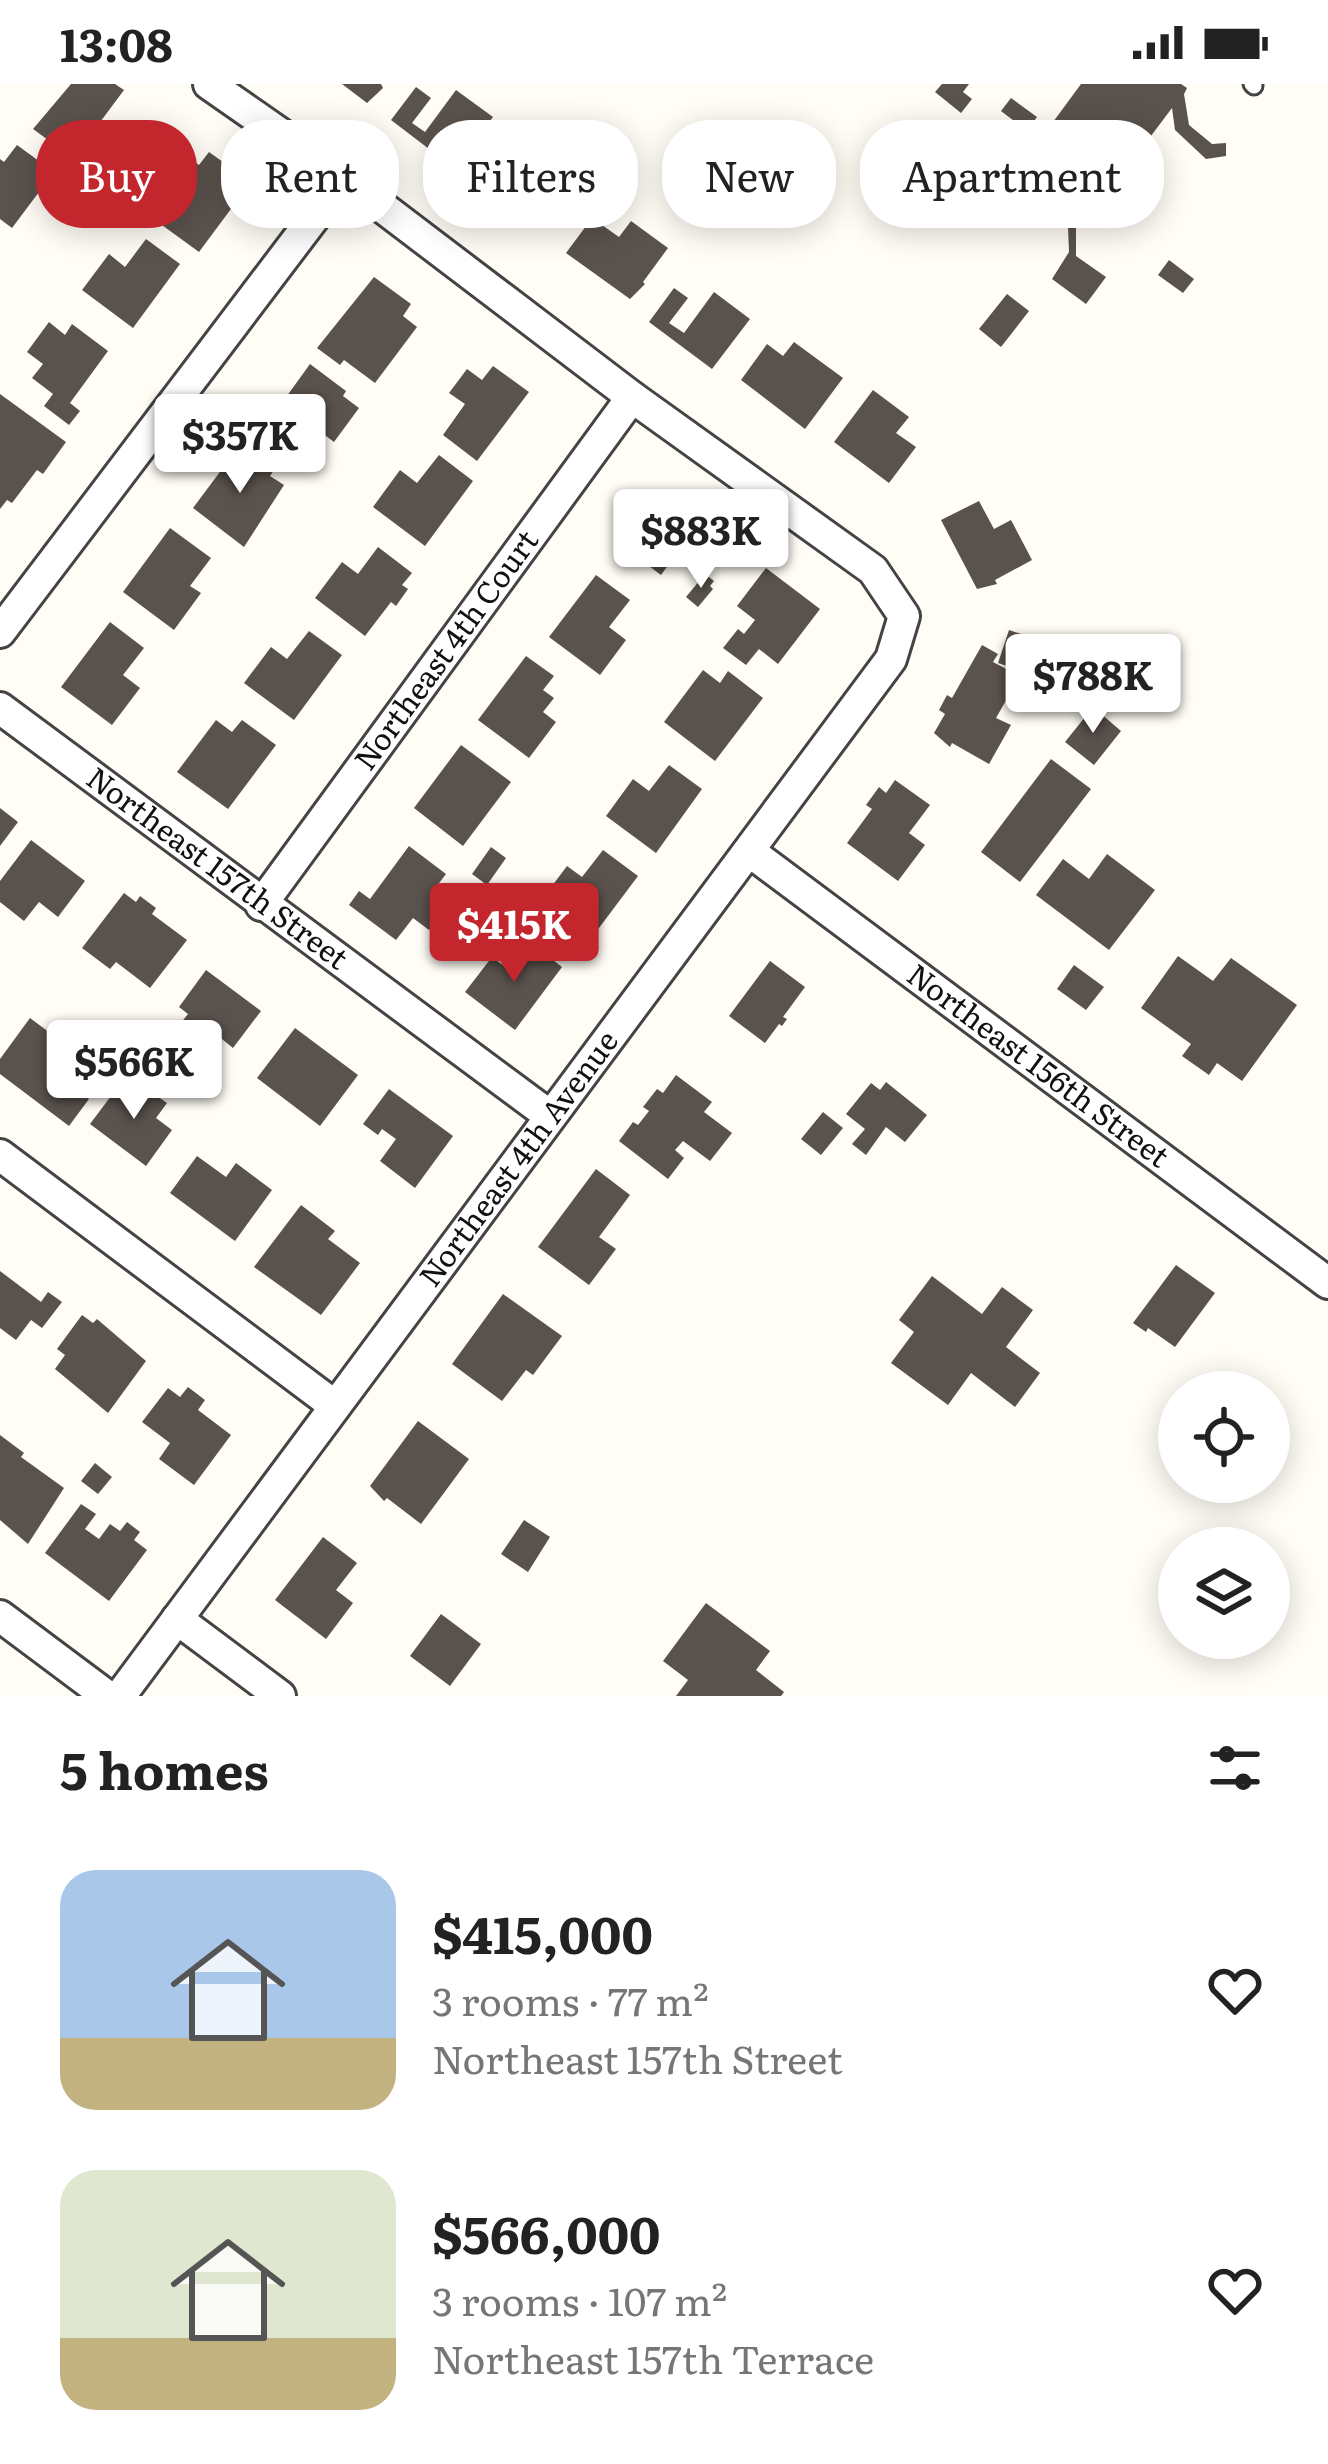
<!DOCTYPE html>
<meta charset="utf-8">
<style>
body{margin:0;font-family:Literata,serif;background:#f2f2f2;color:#222;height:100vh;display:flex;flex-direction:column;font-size:45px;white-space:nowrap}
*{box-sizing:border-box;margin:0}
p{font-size:39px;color:#767676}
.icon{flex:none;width:66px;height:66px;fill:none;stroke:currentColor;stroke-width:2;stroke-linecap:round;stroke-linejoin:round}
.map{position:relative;height:1612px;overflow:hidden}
.drawer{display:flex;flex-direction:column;background:#fff;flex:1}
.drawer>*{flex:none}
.hud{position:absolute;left:36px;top:36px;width:1257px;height:108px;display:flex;gap:24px}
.fabs{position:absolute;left:1158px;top:1287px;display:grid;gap:24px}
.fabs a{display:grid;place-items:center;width:132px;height:132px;border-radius:50%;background:#fff;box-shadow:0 6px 30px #0003;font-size:60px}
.price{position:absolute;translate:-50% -102px;padding:0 27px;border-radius:12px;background:#fff;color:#222;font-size:39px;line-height:78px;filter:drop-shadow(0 3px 6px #0008)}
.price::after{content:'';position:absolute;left:50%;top:72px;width:36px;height:27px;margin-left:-18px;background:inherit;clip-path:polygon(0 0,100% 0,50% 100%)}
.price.selected{background:#c4262e;color:#fff}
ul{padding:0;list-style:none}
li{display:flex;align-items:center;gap:36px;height:300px;padding:0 60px}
li span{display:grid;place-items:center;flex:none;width:336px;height:240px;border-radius:36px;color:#555}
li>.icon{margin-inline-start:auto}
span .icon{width:144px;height:144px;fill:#fffc;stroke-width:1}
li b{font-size:51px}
h2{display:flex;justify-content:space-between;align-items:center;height:144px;padding:0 60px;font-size:51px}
.pill{padding:0 42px;border-radius:48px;background:#fff;box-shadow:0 6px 30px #0003;font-size:42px;line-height:108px}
.pill.selected{background:#c4262e;color:#fff}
.status{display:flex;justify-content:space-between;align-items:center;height:84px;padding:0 60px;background:#fff;direction:ltr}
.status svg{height:33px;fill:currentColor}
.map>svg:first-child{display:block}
</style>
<div class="status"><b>13:08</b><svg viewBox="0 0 49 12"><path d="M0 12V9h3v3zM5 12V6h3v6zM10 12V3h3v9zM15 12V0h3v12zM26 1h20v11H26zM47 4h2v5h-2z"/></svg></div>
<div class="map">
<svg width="1328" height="1612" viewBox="0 0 1328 1612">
<rect width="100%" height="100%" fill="#fffdf5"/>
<path fill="#5a524d" d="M71,0H115L124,6L83,61L71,53L62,66L33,45Z
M342,0H381L383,4L367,19Z
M942,0H969L963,8L972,15L961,29L935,8Z
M1081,0H1181L1187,4L1184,10L1189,41L1212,60L1226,59V72L1206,75L1175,46L1172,24L1111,105L1103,102L1076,137V172L1106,193L1086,220L1052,195L1069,168L1068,143L1009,98Z
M416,3L431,14L412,39L425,48L456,6L493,33L454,84L391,36Z
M1011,14L1037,33L1027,47L1001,27Z
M534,52L566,77L554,94L567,103L540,139L524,127L521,131L500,115L503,111L486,98L513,63L521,68Z
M163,55L199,81L209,68L251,98L199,168L155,136L165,122L153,113L166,95L146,79Z
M17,61L54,88L12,144L0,135V75L4,78Z
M592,134L619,153L631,137L668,164L643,198L645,200L630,215L566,169Z
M146,155L180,180L133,244L82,206L109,170L125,183Z
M1169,176L1194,195L1183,209L1158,191Z
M374,193L411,220L403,232L417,243L375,299L344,276L340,281L317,264Z
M674,204L688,214L669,239L684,249L714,208L750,235L712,285L649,238Z
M1007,210L1029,227L1001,263L979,245Z
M49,238L65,251L72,240L108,267L70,319L80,327L69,341L44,322L53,310L32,294L43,280L27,268Z
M794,258L843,294L805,345L741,296L767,260L783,272Z
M310,280L346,307L343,312L359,324L334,358L318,346L312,354L322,361L305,383L253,345L265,329L271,334Z
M493,282L529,308L477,377L443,351L465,320L449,309L467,285L482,296Z
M873,306L909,333L896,349L916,363L889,399L834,358Z
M0,310L66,358L43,390L37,386L12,419L7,416L0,425Z
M240,361L274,386L270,392L284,401L244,463L193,424Z
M439,371L473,397L425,462L373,423L400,386L417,399Z
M666,410L702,437L691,451L711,467L695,488L674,473L661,491L625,464Z
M979,417L994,445L1011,436L1032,476L995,496L997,500L977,505L941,436Z
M170,444L211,474L190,502L201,509L174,546L123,508Z
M378,463L412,489L402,501L408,505L396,522L391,518L365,552L315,514L342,478L358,490Z
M766,484L820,525L778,580L759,565L746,581L723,564L738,545L744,550L755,536L737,522Z
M705,490L714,497L710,502L713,505L698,523L686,513Z
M596,491L630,516L609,543L626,556L600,591L549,553Z
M110,538L144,564L123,591L140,604L112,641L61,603Z
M1009,546L1072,567L1061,600L998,579Z
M309,547L342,571L294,636L244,599L271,563L287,575Z
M982,561L998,570L993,578L1020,592L996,634L1011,641L989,680L952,659L950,663L934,649L945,630L939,626L947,611L952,614Z
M526,572L554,592L543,606L554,614L543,628L556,638L529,674L478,636Z
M703,586L720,599L728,587L763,614L715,677L664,638Z
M1093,623L1121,647L1094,681L1065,658Z
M216,636L232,648L242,636L276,661L228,725L177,688Z
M461,661L511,698L463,762L414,724Z
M1051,675L1091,705L1020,798L981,768Z
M669,681L702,705L656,769L606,732L633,695L649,707Z
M895,696L930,721L909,749L925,761L898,797L847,759L872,725L866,721L879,703L886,709Z
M0,724L18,738L0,762Z
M31,756L85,797L58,833L39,818L24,837L0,818V797Z
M409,762L446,790L433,807L449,819L429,846L413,834L396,856L349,821L359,807L370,815Z
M491,763L506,774L487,801L472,790Z
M603,766L638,792L590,856L540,818L567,782L582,793Z
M1107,770L1155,806L1109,866L1036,811L1063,775L1089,795Z
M124,809L136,818L140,812L156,824L152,830L187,856L150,904L116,878L110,885L82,864Z
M528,857L562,883L515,946L465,908L492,873L508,885Z
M1178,872L1213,897L1231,874L1297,921L1242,997L1217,979L1209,991L1182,972L1191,960L1141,924Z
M770,877L805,903L783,933L787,935L782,942L779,940L765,959L729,932Z
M1074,881L1104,903L1086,926L1057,905Z
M206,886L261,927L233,964L217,951L205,967L176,945L188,930L179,923Z
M30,934L93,981L75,1004L89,1015L69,1042L0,990V975Z
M295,944L358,991L320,1042L257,994Z
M676,991L712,1018L704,1028L732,1049L710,1077L683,1057L675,1066L684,1074L668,1095L619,1057L633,1038L638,1041L649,1027L643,1023L657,1005L663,1009Z
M137,998L167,1019L156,1034L172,1046L146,1082L90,1040L117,1004L127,1012Z
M886,998L927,1031L905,1058L886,1043L866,1071L852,1060L865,1045L846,1030L871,999L880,1006Z
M389,1005L453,1052L415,1104L380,1077L396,1055L382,1045L378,1051L363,1040Z
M823,1028L843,1044L821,1071L801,1055Z
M197,1072L226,1093L236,1079L272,1106L235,1157L170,1109Z
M596,1085L630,1111L599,1153L616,1165L589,1201L538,1163Z
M301,1121L335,1147L328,1155L360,1179L321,1231L254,1183Z
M1176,1181L1215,1209L1175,1263L1148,1244L1146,1248L1133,1239Z
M0,1187L41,1218L48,1208L62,1218L42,1244L31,1236L16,1256L0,1244Z
M932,1192L982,1230L1002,1203L1033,1226L1006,1263L1040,1289L1015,1323L971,1289L948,1321L891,1279L914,1248L899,1236Z
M503,1210L562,1252L533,1291L526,1286L502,1317L452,1280Z
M82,1231L93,1239L97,1235L146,1277L108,1329L55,1285L65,1271L57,1265Z
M188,1303L205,1316L198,1326L231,1351L194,1401L159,1375L170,1359L142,1338L168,1304L180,1313Z
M418,1337L469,1375L421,1440L387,1414L384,1417L370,1402Z
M0,1351L24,1369L21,1373L64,1404L28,1460L0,1436Z
M95,1379L112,1393L98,1410L81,1397Z
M81,1420L96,1430L85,1445L99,1455L110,1440L120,1447L127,1438L140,1448L134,1456L147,1466L109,1517L45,1469Z
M524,1436L550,1453L528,1488L501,1470Z
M323,1453L357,1479L336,1506L353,1519L326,1555L275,1516Z
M706,1519L770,1567L756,1586L784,1608L781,1612H676L688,1596L663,1577Z
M441,1530L481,1560L450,1602L410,1572Z"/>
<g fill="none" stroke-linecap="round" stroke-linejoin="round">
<g stroke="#444" stroke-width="21">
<path id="lane" d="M1252,0L1254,2"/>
</g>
<g stroke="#444" stroke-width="36">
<g id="street">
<path d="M0,548L344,94"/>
<path id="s1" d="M0,624L550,1032"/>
<path id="s2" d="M749,767L1328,1199"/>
<path id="s3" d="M261,821L632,313"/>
<path d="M0,1071L335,1322"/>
<path d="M0,1532L107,1612"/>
<path d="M177,1535L280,1612"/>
<path id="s4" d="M120,1612L891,575L904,532L873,486L632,313L344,94L209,0"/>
</g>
</g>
<use href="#lane" stroke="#fff" stroke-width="15"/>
<use href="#street" stroke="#fff" stroke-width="30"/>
</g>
<g text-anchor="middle" stroke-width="12" stroke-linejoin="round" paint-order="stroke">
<g font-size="30" fill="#111" stroke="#fff">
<text dy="10" stroke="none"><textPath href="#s3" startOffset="315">Northeast 4th Court</textPath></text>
<text dy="10" stroke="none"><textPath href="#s1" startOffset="270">Northeast 157th Street</textPath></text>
<text dy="10" stroke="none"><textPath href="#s2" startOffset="360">Northeast 156th Street</textPath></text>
<text dy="10" stroke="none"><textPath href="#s4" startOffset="669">Northeast 4th Avenue</textPath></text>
</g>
</g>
</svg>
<div class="fabs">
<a><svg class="icon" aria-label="locate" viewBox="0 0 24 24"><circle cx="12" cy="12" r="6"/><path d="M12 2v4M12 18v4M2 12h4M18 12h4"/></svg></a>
<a><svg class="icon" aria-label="layers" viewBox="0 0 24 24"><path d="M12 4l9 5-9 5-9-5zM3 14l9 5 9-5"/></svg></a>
</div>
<b class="price" style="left:240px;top:412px">$357K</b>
<b class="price" style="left:701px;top:507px">$883K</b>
<b class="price" style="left:1093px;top:652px">$788K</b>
<b class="price selected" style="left:514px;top:901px">$415K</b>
<b class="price" style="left:134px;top:1038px">$566K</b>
<div class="hud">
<a class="pill selected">Buy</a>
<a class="pill">Rent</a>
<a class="pill">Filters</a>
<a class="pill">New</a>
<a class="pill">Apartment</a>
</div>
</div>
<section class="drawer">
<h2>5 homes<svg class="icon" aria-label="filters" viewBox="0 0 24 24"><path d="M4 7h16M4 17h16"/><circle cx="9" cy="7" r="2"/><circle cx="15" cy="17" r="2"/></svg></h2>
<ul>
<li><span style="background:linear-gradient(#a9c7e8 70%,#c2b280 0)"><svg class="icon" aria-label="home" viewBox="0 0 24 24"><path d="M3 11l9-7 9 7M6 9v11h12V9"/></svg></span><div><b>$415,000</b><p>3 rooms · 77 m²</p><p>Northeast 157th Street</p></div><svg class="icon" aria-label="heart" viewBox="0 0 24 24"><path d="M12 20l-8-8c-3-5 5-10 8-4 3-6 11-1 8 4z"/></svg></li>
<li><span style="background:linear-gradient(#dfe7d0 70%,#c2b280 0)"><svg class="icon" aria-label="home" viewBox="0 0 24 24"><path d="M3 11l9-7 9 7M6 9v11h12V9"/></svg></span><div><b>$566,000</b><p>3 rooms · 107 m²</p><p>Northeast 157th Terrace</p></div><svg class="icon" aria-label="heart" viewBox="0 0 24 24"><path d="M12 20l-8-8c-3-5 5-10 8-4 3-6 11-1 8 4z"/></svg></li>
</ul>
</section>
